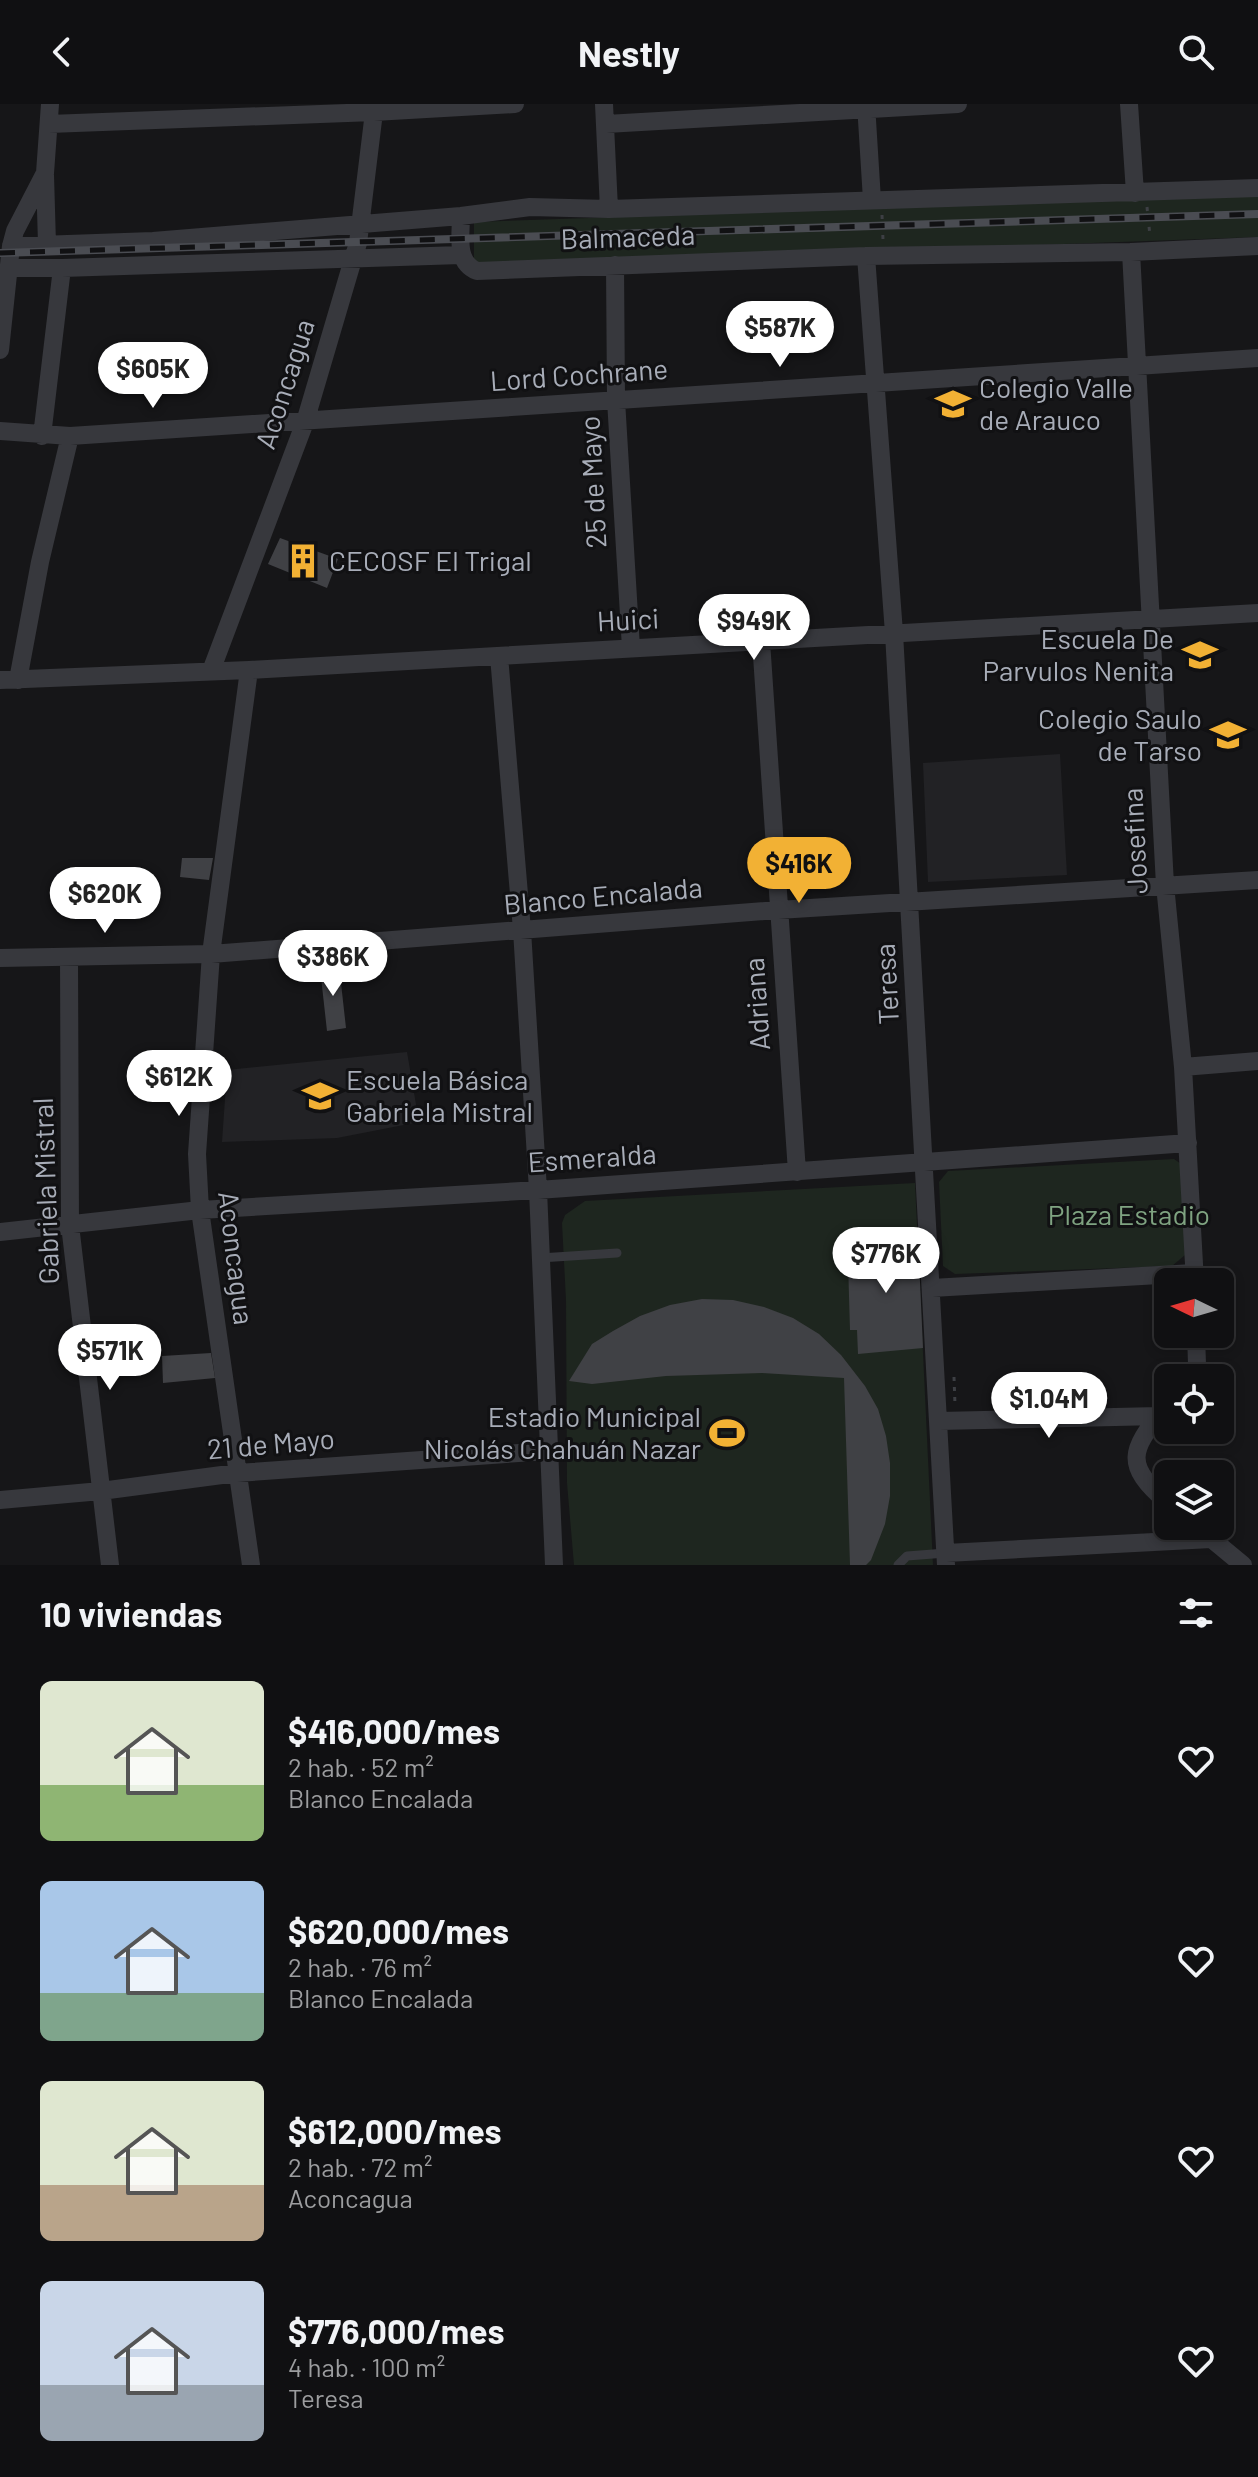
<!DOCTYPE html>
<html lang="es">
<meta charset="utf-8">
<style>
body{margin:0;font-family:Barlow,sans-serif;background:#1e1e20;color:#f1f3f6;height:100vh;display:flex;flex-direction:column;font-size:30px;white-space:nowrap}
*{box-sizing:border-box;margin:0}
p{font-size:26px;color:#9c9d9f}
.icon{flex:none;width:44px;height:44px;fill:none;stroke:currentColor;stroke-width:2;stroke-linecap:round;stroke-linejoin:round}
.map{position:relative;height:1461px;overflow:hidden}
.sheet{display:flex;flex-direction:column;background:#101012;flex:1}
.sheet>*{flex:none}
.needle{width:52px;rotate:275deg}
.buttons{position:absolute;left:1154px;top:1164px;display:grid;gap:16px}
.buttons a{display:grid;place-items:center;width:80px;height:80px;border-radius:12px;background:#101012;box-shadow:0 4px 12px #0003,0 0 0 2px #303032;font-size:40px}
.price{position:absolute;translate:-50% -68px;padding:0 18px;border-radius:28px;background:#fff;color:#222;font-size:26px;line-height:52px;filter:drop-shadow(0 2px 4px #0008)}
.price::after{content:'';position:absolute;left:50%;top:48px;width:24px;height:18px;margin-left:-12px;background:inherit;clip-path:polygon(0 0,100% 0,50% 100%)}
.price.on{background:#f2b134;color:#111}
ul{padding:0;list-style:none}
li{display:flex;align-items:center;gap:24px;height:200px;padding:0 40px}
li span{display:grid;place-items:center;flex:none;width:224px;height:160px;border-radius:12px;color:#555}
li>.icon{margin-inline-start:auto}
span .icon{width:96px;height:96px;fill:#fffc;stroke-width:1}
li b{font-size:34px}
h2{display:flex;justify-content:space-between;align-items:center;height:96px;padding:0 40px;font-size:34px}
header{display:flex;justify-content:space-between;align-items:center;height:104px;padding:0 40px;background:#101012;font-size:36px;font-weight:700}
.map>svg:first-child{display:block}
</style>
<header><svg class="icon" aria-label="back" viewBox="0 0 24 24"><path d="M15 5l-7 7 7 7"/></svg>Nestly<svg class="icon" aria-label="search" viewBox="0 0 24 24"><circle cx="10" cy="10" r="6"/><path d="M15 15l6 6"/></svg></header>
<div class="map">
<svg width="1258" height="1461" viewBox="0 0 1258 1461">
<rect width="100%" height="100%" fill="#161618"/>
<path fill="#222225" d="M1060,650L1067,771L928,778L923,659Z
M407,948L419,1018L337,1034L222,1038L227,966Z"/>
<path fill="#1e261f" d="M1258,91V133L474,161V118Z
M1174,1055L1181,1060L1185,1151L1172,1162L955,1170L943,1162L939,1078L948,1067Z
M915,1079L933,1461H574L567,1379L566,1196L562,1119L565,1111L585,1097Z"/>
<path fill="#404145" d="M280,434L338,455L327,484L268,460Z
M182,754H213L209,776L180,773Z
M339,861L346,924L327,927L320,864Z
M918,1134L923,1244L858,1250L857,1226H850L848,1158L853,1138Z
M702,1195L733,1196L764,1203L793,1214L819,1230L841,1251L865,1282L878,1305L886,1332L890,1359V1392L885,1420L871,1456L866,1461H850L844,1274L762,1269L666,1272L592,1280L569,1277L592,1240L613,1227L640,1212L670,1201Z
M211,1249L215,1274L163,1279L162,1252Z"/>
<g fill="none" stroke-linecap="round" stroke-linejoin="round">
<path stroke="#3d3f44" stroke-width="3" stroke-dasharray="4 6" stroke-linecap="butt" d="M1147,103L1150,132
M882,111L883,136
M954,1273L955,1301"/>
<path stroke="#37383d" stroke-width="9" d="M540,1154L617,1149
M898,1461L907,1452L946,1449"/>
<path stroke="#37383d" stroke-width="18" d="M604,0L609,105
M866,0L872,96
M1129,0L1135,89
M49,20L374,8L515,0
M606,20L958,0
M45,71L47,140
M461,112C461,132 455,158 477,167L866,152L1131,148L1258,142
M11,142L153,137L461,112L530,103L609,105L1258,84
M1131,148L1165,781L1183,963L1195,1178
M866,152L894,529L946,1461
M615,161L616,296L631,544
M9,164H62L461,151
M0,246L11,142L15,127L45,69L50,0
M0,327L70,332L1258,254
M42,332L62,164
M761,537L797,1068
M499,552L522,826L538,1086L554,1461
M249,566L211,850L197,1050L200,1106L251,1461
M211,567L305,318L354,152L358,139L375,0
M0,576L249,566L1258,509
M18,576L40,458L70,332
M69,853L70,1121L110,1461
M0,854L211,850L778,806L1258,776
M1183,963L1258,957
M0,1128L200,1106L538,1086L1188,1039
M932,1184L1194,1169
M1187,1274L1197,1260L1196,1230
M1168,1299C1135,1343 1118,1357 1168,1399
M939,1317L1159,1312
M0,1396L101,1387L237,1369L548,1347
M1196,1422L1243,1461
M946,1449L1211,1435"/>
<g stroke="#4a4c52" stroke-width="8">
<path id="rail" d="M0,149L1258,110"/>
</g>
<use href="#rail" stroke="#111113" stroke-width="5" stroke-dasharray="15" stroke-linecap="butt"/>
</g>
<defs>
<g id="school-bare" transform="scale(2.76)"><path d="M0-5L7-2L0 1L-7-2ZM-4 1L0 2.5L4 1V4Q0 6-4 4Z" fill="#f2b134" stroke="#111113" stroke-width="2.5" paint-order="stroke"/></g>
<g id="building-bare" transform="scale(2.76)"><path d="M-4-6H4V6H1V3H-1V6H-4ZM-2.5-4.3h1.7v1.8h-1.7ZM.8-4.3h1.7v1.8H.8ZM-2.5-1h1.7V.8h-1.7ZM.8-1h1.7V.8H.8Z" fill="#f2b134" stroke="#111113" stroke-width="2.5" paint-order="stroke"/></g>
<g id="stadium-bare" transform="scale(2.76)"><path d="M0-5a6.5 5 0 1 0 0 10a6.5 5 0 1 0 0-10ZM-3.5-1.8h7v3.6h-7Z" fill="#f2b134" stroke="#111113" stroke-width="2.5" paint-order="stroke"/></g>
</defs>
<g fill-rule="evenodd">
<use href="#school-bare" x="953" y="300"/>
<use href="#building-bare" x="303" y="457"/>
<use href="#school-bare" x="1200" y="551"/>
<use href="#school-bare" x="1228" y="631"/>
<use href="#school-bare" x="320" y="992"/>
<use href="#stadium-bare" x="727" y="1329"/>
</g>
<g text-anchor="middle" stroke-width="6" stroke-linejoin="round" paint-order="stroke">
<g font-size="28" fill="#a8adb8" stroke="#111113">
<text transform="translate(628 133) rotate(-2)" y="10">Balmaceda</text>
<text transform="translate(579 271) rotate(-4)" y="10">Lord Cochrane</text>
<text transform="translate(285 280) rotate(-72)" y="10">Aconcagua</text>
<text transform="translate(593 378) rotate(-93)" y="10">25 de Mayo</text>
<text transform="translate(628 516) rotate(-3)" y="10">Huici</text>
<text transform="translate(1135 737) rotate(-93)" y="10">Josefina</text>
<text transform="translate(603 792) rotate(-5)" y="10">Blanco Encalada</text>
<text transform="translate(887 880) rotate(-93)" y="10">Teresa</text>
<text transform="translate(757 900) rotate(-94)" y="10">Adriana</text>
<text transform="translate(592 1054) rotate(-4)" y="10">Esmeralda</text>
<text transform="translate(46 1087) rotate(-92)" y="10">Gabriela Mistral</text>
<text transform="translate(236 1154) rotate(83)" y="10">Aconcagua</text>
<text transform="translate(271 1340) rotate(-5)" y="10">21 de Mayo</text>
</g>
<g font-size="28" fill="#a8adb8" stroke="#111113" text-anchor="start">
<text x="979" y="294">Colegio Valle<tspan x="979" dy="32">de Arauco</tspan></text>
<text x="329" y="467">CECOSF El Trigal</text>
<text x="1174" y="545" text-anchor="end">Escuela De<tspan x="1174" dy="32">Parvulos Nenita</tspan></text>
<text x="1202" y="625" text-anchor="end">Colegio Saulo<tspan x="1202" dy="32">de Tarso</tspan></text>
<text x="346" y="986">Escuela Básica<tspan x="346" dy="32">Gabriela Mistral</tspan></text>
<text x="701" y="1323" text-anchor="end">Estadio Municipal<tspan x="701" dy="32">Nicolás Chahuán Nazar</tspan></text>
</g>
<g font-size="28" fill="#7fa381" stroke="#111113">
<text x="1129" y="1121">Plaza Estadio</text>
</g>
</g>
</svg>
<div class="buttons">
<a><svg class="needle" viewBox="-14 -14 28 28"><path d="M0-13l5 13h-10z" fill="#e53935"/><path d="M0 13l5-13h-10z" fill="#9c9d9f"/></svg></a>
<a><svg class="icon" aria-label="locate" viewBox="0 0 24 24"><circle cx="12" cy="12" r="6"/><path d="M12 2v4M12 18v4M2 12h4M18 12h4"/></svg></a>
<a><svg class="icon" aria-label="layers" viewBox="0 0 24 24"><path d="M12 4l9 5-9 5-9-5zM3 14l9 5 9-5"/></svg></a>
</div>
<b class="price" style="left:780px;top:265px">$587K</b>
<b class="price" style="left:153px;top:306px">$605K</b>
<b class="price" style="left:754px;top:558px">$949K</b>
<b class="price on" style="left:799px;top:801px">$416K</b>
<b class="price" style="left:105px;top:831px">$620K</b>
<b class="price" style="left:333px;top:894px">$386K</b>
<b class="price" style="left:179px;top:1014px">$612K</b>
<b class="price" style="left:886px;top:1191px">$776K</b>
<b class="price" style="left:110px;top:1288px">$571K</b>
<b class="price" style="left:1049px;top:1336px">$1.04M</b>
</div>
<section class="sheet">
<h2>10 viviendas<svg class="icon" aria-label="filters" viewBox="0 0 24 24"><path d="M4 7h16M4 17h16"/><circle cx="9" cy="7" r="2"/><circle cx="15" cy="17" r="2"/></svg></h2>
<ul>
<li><span style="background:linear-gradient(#dfe7d0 65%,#8fb573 0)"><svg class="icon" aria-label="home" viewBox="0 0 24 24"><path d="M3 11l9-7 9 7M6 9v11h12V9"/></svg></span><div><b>$416,000/mes</b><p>2 hab. · 52 m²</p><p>Blanco Encalada</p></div><svg class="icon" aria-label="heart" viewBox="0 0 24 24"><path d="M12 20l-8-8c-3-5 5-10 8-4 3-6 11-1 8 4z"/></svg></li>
<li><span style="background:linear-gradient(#a9c7e8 70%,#7fa58c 0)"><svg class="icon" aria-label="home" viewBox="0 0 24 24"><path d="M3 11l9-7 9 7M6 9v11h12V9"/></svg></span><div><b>$620,000/mes</b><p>2 hab. · 76 m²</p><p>Blanco Encalada</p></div><svg class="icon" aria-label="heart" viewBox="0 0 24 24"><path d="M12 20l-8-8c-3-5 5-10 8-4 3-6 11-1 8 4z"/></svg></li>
<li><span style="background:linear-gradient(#dfe7d0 65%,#b9a48a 0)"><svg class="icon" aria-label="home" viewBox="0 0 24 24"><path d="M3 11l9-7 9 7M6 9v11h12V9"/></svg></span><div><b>$612,000/mes</b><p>2 hab. · 72 m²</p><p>Aconcagua</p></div><svg class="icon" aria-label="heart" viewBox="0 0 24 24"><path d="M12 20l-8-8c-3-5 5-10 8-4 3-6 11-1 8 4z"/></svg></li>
<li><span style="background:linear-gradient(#c9d6e8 65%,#9aa5b1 0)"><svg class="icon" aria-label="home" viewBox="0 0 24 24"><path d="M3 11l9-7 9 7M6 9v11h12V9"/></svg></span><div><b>$776,000/mes</b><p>4 hab. · 100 m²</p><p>Teresa</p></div><svg class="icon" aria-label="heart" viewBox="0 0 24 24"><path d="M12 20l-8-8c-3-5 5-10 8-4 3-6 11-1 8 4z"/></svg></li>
</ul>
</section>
